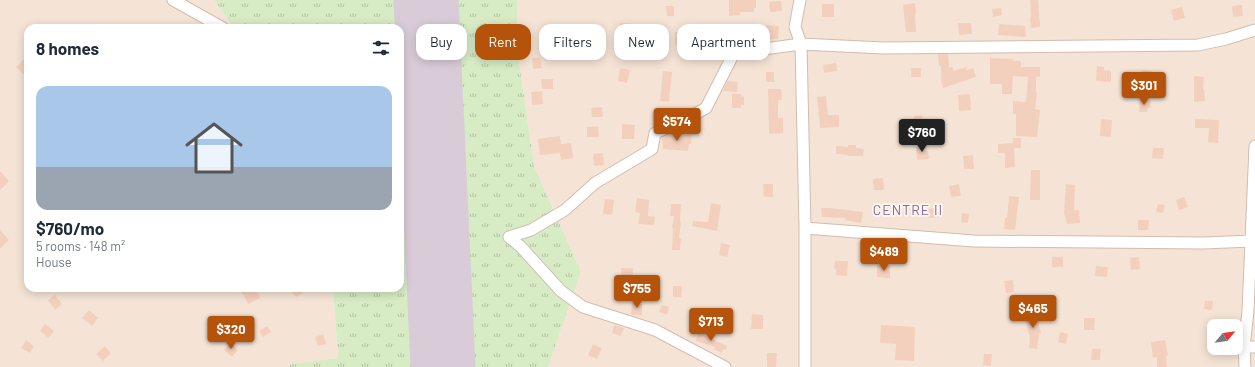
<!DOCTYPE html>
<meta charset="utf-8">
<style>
body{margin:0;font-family:Barlow,sans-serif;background:#f6f6f7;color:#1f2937;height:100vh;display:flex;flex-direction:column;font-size:15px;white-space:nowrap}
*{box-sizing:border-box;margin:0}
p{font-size:13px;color:#747a83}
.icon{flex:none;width:22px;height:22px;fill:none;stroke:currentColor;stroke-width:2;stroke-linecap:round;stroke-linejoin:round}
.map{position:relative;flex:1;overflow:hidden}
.side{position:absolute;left:24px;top:24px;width:380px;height:268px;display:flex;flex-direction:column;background:#fff;border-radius:12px;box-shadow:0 2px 10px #0003}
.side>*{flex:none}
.banner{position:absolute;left:416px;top:24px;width:380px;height:36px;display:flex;gap:8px}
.needle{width:26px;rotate:61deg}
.fabs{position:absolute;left:1207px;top:319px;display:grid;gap:8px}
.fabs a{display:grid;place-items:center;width:36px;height:36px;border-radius:8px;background:#fff;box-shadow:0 2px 10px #0003;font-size:20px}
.price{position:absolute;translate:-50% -34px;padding:0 9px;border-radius:4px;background:#b45309;color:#fff;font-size:13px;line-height:26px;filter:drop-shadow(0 1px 2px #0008)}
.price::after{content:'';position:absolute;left:50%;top:24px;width:12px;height:9px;margin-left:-6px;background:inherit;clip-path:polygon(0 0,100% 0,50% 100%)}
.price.current{background:#222;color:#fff}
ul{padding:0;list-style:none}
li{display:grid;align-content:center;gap:8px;height:212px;padding:0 12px}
li span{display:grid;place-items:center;height:124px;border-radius:12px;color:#555}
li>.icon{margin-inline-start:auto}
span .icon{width:72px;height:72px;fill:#fffc;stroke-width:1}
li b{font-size:17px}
h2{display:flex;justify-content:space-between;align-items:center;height:48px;padding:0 12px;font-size:17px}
.tag{padding:0 14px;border-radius:12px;background:#fff;box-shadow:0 2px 10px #0003;font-size:14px;line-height:36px}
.tag.current{background:#b45309;color:#fff}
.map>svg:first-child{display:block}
</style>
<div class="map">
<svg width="1255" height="367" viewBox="0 0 1255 367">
<defs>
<pattern id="grass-tufts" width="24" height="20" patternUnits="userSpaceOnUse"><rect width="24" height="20" fill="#d7ebc4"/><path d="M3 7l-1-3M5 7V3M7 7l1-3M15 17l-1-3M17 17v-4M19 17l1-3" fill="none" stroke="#b3c1a1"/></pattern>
</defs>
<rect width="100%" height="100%" fill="#fdf3e7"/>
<path fill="#f5e4d5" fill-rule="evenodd" d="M0,0H214L234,28H28V288H333L338,358L292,364L289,367H0Z
M517,0H1255V367H548L581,272L534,166L517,48ZM1214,326H1236V348H1214Z"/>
<path fill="url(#grass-tufts)" d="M214,0H517V48L534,166L581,272L548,367H289L291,364L338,358L333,288H400V28H234Z"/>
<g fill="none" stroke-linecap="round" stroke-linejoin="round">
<path stroke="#d9ccd8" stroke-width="65" d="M426,0L443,367"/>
</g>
<path fill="#f3d0be" d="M729,0H756V8H754V12H740V15L729,16Z
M1030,0H1038L1040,27L1031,28L1030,18H1031Z
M781,1L782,11L770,12L769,2Z
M915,3L916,13L915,14L916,32H906L903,5Z
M822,4H834V17H822Z
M1242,5L1243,16L1233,17L1232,6Z
M666,6H674V16H667Z
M1182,7L1185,18L1174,21L1171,10Z
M1001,8L1002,15L993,17L992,9Z
M620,23L634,24L633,34H630L629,39L619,38Z
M958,23H971L972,34L959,35Z
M999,24L1025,26L1026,37L998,35Z
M587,25H594L593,37H586Z
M766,25L779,26L778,39H766Z
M733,28H743V42H734Z
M675,32H686V46L675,45Z
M938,54H948L949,67H953V71L966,67L967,70L973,68L976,77L943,88L941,78V66H939Z
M28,55V71L24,75L16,67Z
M532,58H540L542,68L533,69Z
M990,58L1013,59V61H1021V67H1040V77H1036V92L1037,93L1035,109L1040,110L1037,137L1016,136V114H1013V101L1026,102L1028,77L1013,76L1012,94H1002V84H990Z
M836,63L837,71L824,73L823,65Z
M1097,66L1104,67V70L1111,71V82L1096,81Z
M620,68L630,70L627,83L618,81Z
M911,68H921V77H911Z
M1142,70L1152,71L1151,85L1140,84Z
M663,71L672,72L669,102L660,101Z
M766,72H774V82H766Z
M1194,76L1204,77L1203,89H1204L1205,101L1194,102Z
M541,79H553V89H542Z
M727,81L738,82L737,92L723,91Z
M768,89H781L782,100H778V118H783V133L769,134Z
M542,91L543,104L532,105L531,92Z
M732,94H741V97L744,96V105H741V108H732Z
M970,94L971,110L959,111L958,95Z
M826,96L828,115H839V127L820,128L817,97Z
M1140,100L1151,101L1150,108H1148L1147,112H1139Z
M602,107L603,117H592L591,108Z
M922,115L923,127H914V116Z
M1101,119L1112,120L1111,137L1100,136Z
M1195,119L1219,120L1218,143L1208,142L1209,128H1195Z
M622,124L635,125L634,139H622Z
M598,126L599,137H587V127Z
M673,133L692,135L691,144H689L688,151L663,149L662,138Z
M560,136L561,144L571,143L573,158L561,160L560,153L540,155L538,139Z
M1013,138H1021V148H1014L1015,167L1005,168V153H998V144L1013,143Z
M848,145H856V148L864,149L863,156H848V155L836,154V146L848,147Z
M925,146V151H928L929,159L917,160L916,147Z
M1153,148H1164L1163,159L1152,158Z
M603,153L604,165L594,166L593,154Z
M973,155L974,169H964L963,156Z
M1031,170H1040V200H1030Z
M0,171L9,181L0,190Z
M883,178L884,190H874L873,179Z
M763,184H773V197H764Z
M959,184L961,196L951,197L949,186Z
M1066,184L1075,185L1074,210H1079L1080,223L1067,224L1064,213Z
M1009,196L1019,197L1015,230L1004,229L1005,218H1007Z
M1184,197L1188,207L1179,210L1176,200Z
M637,198L649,200L648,216L655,217L654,225L638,224L640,213L635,212Z
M605,199L614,200L612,215L603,214Z
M711,203L721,205L717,231L692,226L693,221L708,222Z
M671,204H681L680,221L681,222L679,238L681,239L680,250H672L673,228H672L674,216H670Z
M1158,204L1165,205L1163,213L1156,212Z
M821,208H829L863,212L861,223L845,220L846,218L822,217Z
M939,208V217L928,218L927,209Z
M962,213L969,214L968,223L961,222Z
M1138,220H1149L1148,230H1138Z
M0,230L9,240L0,249Z
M721,243L730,245L727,257L719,255Z
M1052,257H1063V267H1052Z
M1139,257L1140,269L1131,270L1130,258Z
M835,261H848L847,276L836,275V269L834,268Z
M877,265L890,266V278L877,277Z
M1096,266L1108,267L1107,277L1095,276Z
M621,268H633V280L622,281Z
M1013,280L1014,292L1006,293L1004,281Z
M673,286H682L681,297H673Z
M250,288H255L260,298L248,304L242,292Z
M296,288H310L296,297L291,291Z
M55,295L62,304L55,310L48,300Z
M1205,301H1213L1212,310L1204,309Z
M632,303L642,304V315H631Z
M662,305L669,307L667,315L659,312Z
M89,310L98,318L92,326L82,318Z
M1036,312L1041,333L1039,334L1037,349L1029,348L1030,338L1024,315Z
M708,313L720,314L719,328L707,327Z
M752,314L763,315V329H751Z
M1084,318H1095L1094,330H1084Z
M45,324L54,331L49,338L40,331Z
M614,325L624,328L621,336L612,333Z
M881,325L915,327L914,361L895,360L896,344L880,343Z
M267,326L271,332L263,337L259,331Z
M698,332L727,346L726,350L723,349L722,353L714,349L715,347L696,341Z
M1060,332L1068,334L1066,344L1058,342Z
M323,334L326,344L318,346L315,337Z
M26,340L34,346L30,353L21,348Z
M1165,340L1168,355L1166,356L1167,367H1157V357L1153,358L1151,342Z
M231,343L238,350L232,357L224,350Z
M593,344L602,348L597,359L588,355Z
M105,346L111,353L103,361L96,354Z
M1092,349H1101L1100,360H1091Z
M767,353H777L776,367H767Z
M984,354H992L991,366L983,365Z"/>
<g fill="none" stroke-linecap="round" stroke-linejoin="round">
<g stroke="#d2bcaf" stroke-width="13">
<path id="minor" d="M173,0L223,28
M800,0L795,27L801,44L805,228V367
M805,228L974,241L1204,243L1251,241
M509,237L531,230L565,210L595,183L652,149L655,133L677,124L706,108L734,53L801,44L883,48L1198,45L1226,39L1255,30
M509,237L521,247L561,291L583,307L655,330L725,367
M1244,347H1255
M1245,367L1244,347L1248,311L1255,146"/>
</g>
<use href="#minor" stroke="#fff" stroke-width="11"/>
</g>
<g text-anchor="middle" stroke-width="3.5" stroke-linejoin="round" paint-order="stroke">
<g font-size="14" letter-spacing="1" fill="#86669b" stroke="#fff7ee">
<text x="908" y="215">CENTRE II</text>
</g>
</g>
</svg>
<div class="fabs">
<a><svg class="needle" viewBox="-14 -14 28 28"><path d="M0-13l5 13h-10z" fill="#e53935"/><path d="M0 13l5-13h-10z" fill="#747a83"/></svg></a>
</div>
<b class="price" style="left:1144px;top:106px">$301</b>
<b class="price" style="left:677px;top:142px">$574</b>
<b class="price current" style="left:922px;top:153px">$760</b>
<b class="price" style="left:884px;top:272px">$489</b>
<b class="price" style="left:637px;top:309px">$755</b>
<b class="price" style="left:1033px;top:329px">$465</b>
<b class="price" style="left:711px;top:342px">$713</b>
<b class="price" style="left:231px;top:350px">$320</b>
<div class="banner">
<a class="tag">Buy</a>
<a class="tag current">Rent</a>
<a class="tag">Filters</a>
<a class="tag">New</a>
<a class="tag">Apartment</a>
</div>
<section class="side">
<h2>8 homes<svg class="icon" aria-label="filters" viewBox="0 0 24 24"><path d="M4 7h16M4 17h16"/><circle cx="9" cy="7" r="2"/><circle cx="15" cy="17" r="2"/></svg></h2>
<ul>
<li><span style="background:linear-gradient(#a9c7e8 65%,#9aa5b1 0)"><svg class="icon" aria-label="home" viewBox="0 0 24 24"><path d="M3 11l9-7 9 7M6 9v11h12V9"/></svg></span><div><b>$760/mo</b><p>5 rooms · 148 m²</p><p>House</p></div></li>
</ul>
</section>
</div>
